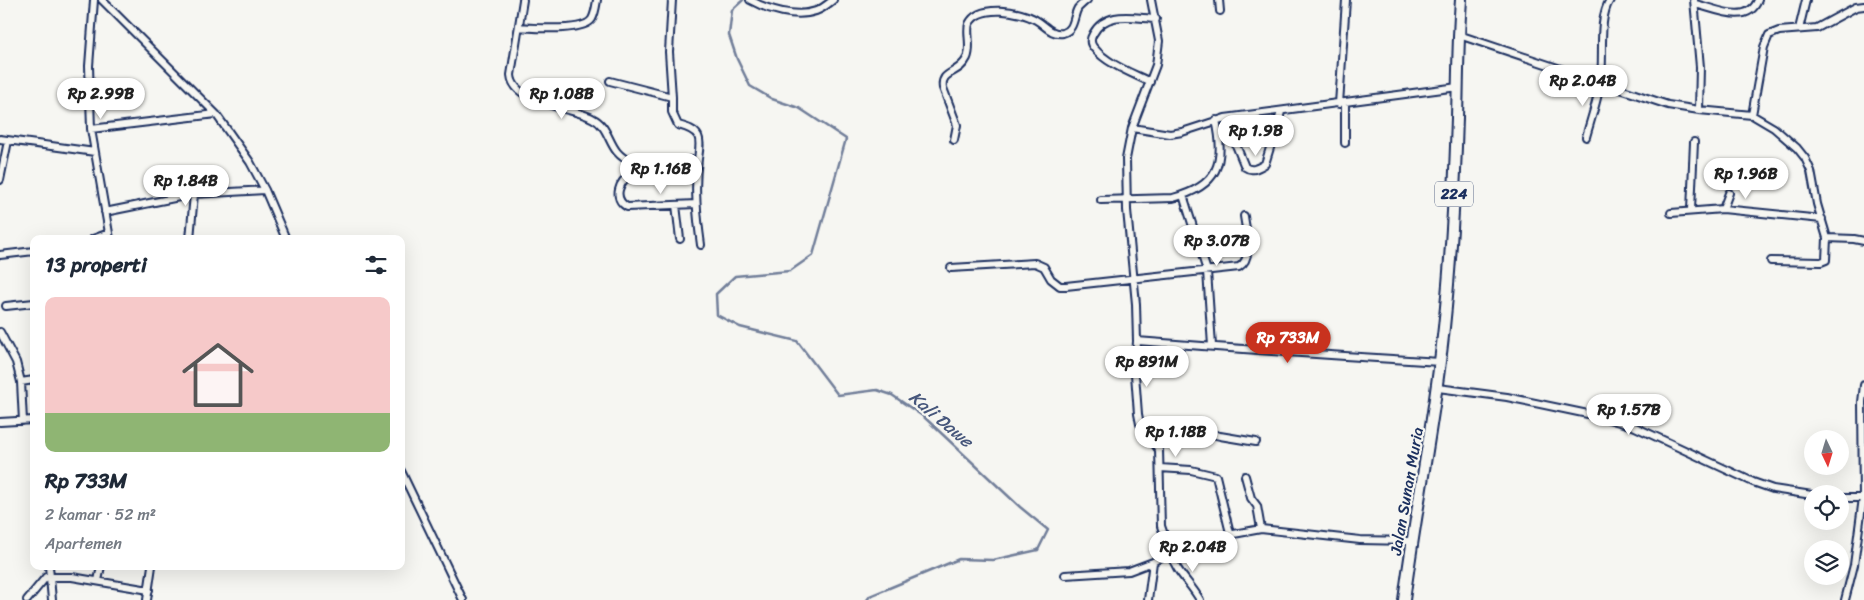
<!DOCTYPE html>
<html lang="id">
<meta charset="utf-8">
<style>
body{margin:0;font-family:Sriracha,sans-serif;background:#f2f2f3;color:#1f2937;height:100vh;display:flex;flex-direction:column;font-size:19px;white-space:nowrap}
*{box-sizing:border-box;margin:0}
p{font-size:16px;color:#747a83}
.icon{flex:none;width:28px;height:28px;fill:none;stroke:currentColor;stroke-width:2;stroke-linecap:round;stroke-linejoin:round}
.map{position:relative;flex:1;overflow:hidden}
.panel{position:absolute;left:30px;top:235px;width:375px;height:335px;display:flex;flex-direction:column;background:#fff;border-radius:10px;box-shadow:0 5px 20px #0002}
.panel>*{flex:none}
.needle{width:32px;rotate:176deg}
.controls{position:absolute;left:1804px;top:430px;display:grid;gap:10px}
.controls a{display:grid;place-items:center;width:45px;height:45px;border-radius:50%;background:#fff;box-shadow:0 5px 20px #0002;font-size:25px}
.price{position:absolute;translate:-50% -42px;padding:0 11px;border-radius:18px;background:#fff;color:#222;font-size:16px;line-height:32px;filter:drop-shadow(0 1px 2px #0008)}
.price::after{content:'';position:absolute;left:50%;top:30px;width:15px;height:11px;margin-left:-8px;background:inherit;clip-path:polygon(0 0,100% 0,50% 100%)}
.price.current{background:#c8321e;color:#fff}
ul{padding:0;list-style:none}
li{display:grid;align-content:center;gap:10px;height:265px;padding:0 15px}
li+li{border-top:1px solid #e0e1e3}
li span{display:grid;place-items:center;height:155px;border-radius:10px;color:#555}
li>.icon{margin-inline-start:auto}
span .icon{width:90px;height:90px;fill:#fffc;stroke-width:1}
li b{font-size:21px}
h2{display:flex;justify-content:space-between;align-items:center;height:60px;padding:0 15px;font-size:21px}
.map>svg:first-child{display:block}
</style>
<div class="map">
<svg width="1864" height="600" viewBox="0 0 1864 600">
<rect width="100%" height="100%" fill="#f6f6f2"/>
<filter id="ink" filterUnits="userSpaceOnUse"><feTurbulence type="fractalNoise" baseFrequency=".02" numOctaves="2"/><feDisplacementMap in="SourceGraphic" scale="10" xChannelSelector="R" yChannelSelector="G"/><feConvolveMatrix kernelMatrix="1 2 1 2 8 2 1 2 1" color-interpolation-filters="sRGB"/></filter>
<g filter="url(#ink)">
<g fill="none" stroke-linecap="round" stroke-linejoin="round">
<path stroke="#717e99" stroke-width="2.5" d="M743,0L732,10L729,35L737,59L750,86L772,99L799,108L846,139L813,255L790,271L735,276L716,294L717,315L740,327L797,341L838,395L877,390L892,395L924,417L1020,507L1048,530L1038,550L993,560L959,559L870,596L867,600"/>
<g stroke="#1b2f5e" stroke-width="10">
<path id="minor" d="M94,0L89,66L91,129L110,239
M102,0L216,114L250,162L265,190L286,239
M523,0L511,75C513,104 572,107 592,118C613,128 606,153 632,162L697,160
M672,0L669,52L672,97V112L678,125C685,127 694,129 698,136C701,142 699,151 698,159C694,188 697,216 701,245
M750,0C768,10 796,18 816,11C822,9 828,4 833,0
M1151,0L1159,41L1156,65L1132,128L1126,159L1127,210L1136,304L1137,341L1135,374L1138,414L1140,424L1159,450L1161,526L1170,552L1212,538L1261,529L1360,540L1411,541
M1219,0L1220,11
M1694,0L1700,67L1699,110
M1695,4C1714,8 1748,26 1758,0
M519,27C534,28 584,32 592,19C595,14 596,6 597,0
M1799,29L1806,0
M1459,35L1668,105L1699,110L1752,115L1774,128L1797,148L1805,158L1811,171L1817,204L1827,238L1854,239L1864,241
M610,81L672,97
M1150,82C1132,73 1107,64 1094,48C1090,44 1090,39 1093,34C1106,10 1133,18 1156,19
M1345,103V143
M1339,104L1346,0
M1752,115L1764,47L1769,35L1779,31L1817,28L1856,7L1864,6
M1225,118L1245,167C1252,172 1258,168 1265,164L1281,112
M1132,128L1170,134L1182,132L1225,118L1458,87
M91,129L216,114
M1586,137C1591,119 1597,102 1600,84C1605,61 1597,19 1610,0
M0,139L95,152
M954,140L957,125L943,88C940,70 959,75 967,58C972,47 966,32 969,24C979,3 1021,11 1036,20C1045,25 1051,35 1063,33C1075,30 1073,16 1078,8C1081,5 1084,2 1087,0
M696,174H632C619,181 612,198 627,207L696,204
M0,180L8,141
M1183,195L1207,271L1212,346
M1101,200L1173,198C1218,186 1226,163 1216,120
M676,205L680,239
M1723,209L1729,193
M1691,210L1694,142
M105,212L194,194L265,190
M1671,213L1723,209L1822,219
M93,239L109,233
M190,239L194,194
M0,255L34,251
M1771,261L1821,262L1826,260L1827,238
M951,268L1035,263L1044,267L1051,279L1060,286H1066L1239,267C1254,258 1246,232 1244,216
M6,306L34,303
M0,332L16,362L21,382L23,421
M1137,341C1238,349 1339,356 1440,362
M21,382L34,380
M1438,388L1507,397L1602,417L1633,426L1753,482L1773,489L1812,495
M0,422L34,420
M1140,424H1170L1220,436L1256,442
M1160,468L1191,470L1216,476L1230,533
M401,471L463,600
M1245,476L1251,498L1257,506L1261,529
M1840,498H1864
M49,566L52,600
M1065,575L1129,571L1153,562L1170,552C1176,573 1190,582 1200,600
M98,581L101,566
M27,600L46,577H72L149,590
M147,600L152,566
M1148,600L1153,562
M1845,600L1854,565L1863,498L1862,402L1864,385"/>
</g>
<g stroke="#1b2f5e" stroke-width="14">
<path id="primary" d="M1404,600C1417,502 1437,406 1446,307C1452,244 1455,181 1457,118C1458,78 1458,39 1461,0"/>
</g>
<use href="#minor" stroke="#f6f6f2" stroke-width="6"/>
<use href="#primary" stroke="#f6f6f2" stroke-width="10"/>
</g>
</g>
<g text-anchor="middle" stroke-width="4.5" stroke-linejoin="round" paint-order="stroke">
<rect fill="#f6f6f2" stroke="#5d6b8a" stroke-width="1" x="1435" y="181.5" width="38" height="25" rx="4"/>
<g font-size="15" font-weight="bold" fill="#1b2f5e">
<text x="1454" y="199">224</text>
</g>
<g font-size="16" fill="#1b2f5e" stroke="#f6f6f2">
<text transform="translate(1406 491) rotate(-80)" y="6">Jalan Sunan Muria</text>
</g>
<g font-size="18" font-style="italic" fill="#46567b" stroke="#f6f6f2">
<text transform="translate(941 419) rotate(40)" y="6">Kali Dawe</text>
</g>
</g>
</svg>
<div class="controls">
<a><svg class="needle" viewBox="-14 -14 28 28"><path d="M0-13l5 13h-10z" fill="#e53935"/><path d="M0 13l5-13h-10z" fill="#747a83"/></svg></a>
<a><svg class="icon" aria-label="locate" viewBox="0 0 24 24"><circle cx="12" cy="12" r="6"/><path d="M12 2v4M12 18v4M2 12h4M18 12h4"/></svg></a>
<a><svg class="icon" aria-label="layers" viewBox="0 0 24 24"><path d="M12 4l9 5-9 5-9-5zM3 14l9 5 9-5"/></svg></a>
</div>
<b class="price" style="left:1583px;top:107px">Rp 2.04B</b>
<b class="price" style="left:101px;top:120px">Rp 2.99B</b>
<b class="price" style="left:562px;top:120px">Rp 1.08B</b>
<b class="price" style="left:1256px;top:157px">Rp 1.9B</b>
<b class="price" style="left:661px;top:195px">Rp 1.16B</b>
<b class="price" style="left:1746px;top:200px">Rp 1.96B</b>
<b class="price" style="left:186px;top:207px">Rp 1.84B</b>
<b class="price" style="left:1217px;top:267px">Rp 3.07B</b>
<b class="price current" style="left:1288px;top:364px">Rp 733M</b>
<b class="price" style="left:1147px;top:388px">Rp 891M</b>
<b class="price" style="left:1629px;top:436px">Rp 1.57B</b>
<b class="price" style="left:1176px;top:458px">Rp 1.18B</b>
<b class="price" style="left:1193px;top:573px">Rp 2.04B</b>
<section class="panel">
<h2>13 properti<svg class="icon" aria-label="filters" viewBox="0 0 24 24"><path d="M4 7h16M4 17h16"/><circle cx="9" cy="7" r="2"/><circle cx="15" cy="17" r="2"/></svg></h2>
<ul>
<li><span style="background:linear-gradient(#f6c9c9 75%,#8fb573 0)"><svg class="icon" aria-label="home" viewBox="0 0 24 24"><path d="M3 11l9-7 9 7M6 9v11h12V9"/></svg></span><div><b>Rp 733M</b><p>2 kamar · 52 m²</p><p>Apartemen</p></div></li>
</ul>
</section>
</div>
